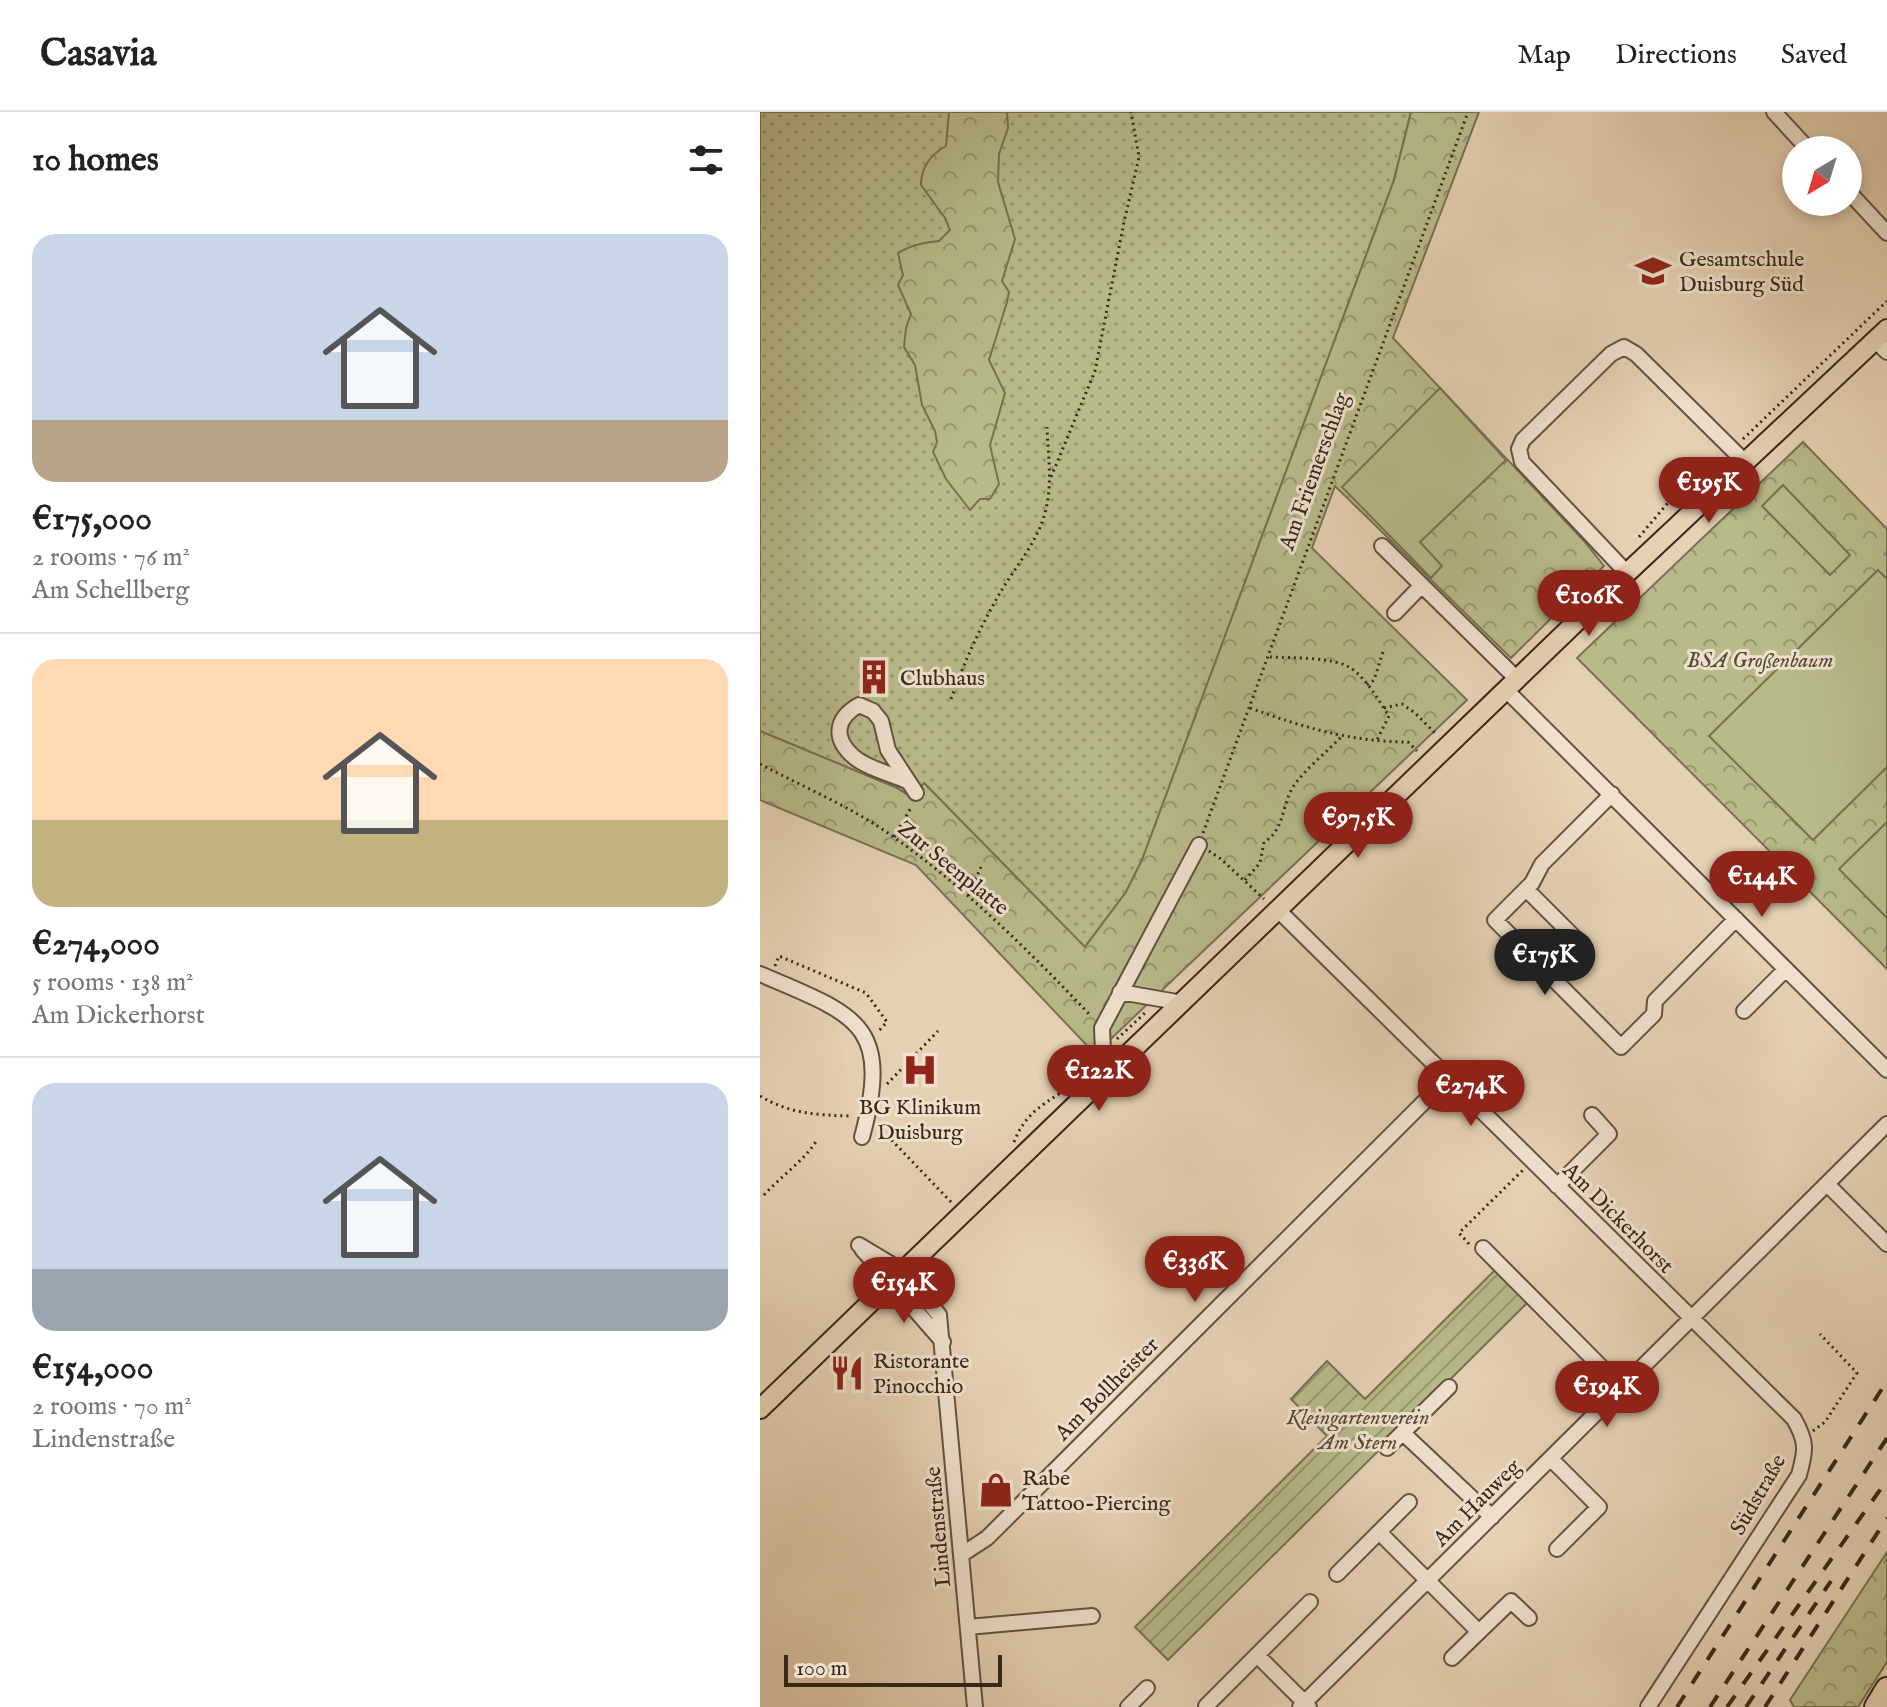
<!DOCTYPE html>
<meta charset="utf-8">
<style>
body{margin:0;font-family:"IM FELL English",serif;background:#f2f2f2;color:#222;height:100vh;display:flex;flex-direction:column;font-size:30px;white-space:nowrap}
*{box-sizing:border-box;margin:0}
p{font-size:26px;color:#767676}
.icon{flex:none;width:44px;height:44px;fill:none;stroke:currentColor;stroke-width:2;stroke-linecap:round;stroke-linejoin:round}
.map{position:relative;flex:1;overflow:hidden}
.side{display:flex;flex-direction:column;background:#fff;width:760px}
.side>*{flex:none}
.needle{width:52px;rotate:218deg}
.tools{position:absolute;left:1022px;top:24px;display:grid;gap:16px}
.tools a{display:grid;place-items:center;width:80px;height:80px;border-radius:50%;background:#fff;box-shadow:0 4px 12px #0003;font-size:40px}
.scale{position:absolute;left:24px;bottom:20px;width:218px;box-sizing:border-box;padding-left:8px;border:4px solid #37281a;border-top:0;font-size:22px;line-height:28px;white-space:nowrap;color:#37281a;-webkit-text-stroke:6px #efe1ce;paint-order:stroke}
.price{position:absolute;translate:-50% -68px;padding:0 18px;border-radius:28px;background:#8f2418;color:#fff;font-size:26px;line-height:52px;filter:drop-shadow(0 2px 4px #0008)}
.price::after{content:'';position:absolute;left:50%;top:48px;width:24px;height:18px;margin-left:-12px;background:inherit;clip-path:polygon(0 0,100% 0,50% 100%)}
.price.on{background:#222;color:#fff}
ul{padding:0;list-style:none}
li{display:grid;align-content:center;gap:16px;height:424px;padding:0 32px}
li+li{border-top:2px solid #e0e0e0}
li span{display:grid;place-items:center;height:248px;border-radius:24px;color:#555}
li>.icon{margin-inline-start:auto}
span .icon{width:144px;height:144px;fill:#fffc;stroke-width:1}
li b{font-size:34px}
h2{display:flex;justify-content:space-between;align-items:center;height:96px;padding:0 32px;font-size:34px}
header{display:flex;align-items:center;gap:48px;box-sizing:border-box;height:112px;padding:0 40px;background:#fff;border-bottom:2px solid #e0e0e0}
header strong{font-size:38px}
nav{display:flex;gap:44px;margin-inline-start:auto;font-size:28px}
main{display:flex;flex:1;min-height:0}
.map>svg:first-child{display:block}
</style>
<header>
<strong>Casavia</strong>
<nav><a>Map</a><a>Directions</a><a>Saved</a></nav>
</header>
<main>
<section class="side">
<h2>10 homes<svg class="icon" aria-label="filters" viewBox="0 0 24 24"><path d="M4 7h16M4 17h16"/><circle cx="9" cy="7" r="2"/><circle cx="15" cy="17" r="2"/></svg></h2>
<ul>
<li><span style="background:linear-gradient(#c9d6e8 75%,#b9a48a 0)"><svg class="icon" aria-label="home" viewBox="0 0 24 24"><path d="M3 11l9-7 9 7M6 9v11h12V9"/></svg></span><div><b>€175,000</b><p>2 rooms · 76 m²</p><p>Am Schellberg</p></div></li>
<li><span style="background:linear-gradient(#ffd9b3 65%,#c2b280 0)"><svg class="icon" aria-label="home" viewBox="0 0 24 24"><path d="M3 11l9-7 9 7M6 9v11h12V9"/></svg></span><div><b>€274,000</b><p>5 rooms · 138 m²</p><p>Am Dickerhorst</p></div></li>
<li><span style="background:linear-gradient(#c9d6e8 75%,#9aa5b1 0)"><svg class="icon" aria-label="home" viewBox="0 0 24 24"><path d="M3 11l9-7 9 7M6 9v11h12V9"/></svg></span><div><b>€154,000</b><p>2 rooms · 70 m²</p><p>Lindenstraße</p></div></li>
</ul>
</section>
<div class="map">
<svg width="1127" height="1595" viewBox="0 0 1127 1595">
<defs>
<pattern id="grass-dots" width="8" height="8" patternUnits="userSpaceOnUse" patternTransform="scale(2)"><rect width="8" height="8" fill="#b8ba8a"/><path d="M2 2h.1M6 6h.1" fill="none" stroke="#969770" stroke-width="1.8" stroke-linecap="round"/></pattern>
<pattern id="forest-crowns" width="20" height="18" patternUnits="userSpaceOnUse" patternTransform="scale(2)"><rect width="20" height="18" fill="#b8ba8a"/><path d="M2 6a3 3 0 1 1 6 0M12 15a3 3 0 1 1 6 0" fill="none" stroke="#969770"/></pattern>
<pattern id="garden-furrows" width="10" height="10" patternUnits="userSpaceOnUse" patternTransform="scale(2)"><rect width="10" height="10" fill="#b8ba8a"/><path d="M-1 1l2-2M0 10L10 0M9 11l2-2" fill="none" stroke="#969770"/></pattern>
</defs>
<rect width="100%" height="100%" fill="#e6d1b3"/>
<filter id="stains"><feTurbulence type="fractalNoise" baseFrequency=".0025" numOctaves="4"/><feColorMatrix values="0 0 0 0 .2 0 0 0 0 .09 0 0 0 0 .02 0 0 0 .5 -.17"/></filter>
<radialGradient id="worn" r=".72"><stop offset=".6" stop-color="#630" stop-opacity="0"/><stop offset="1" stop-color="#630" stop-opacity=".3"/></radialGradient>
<path fill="url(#grass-dots)" stroke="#787152" stroke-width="2" d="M0,0H651L634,68L382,748L366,780L324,836L165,672L152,685L137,676L0,619Z"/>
<path fill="url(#forest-crowns)" stroke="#787152" stroke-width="2" d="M189,0H247L248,16L239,42L238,70L255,127L242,169L249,180L247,190L229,248L245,281L230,333L239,372L230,387H220L210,398L186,367L173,340L177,330L175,319L162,293L155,253L144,235L146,216L151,202L138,173L143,163L138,141C149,134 166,130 179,129L190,118L185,106L161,73C161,55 170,43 186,34Z
M651,0H719L633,226L824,429L844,454L751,546L575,374L552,436L707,588L335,942L156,753L0,688V619L137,676L151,685L164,671L325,835L366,780L382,748L634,68Z
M1043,330L1127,417V857L817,546Z
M1127,1440V1550L1098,1595H1034L1030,1588Z"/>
<path fill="url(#garden-furrows)" stroke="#787152" stroke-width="2" d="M736,1157L769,1189L408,1548L375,1515L567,1324L531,1287L567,1249L605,1287Z"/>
<path fill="#b8ba8a" stroke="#787152" stroke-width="2" d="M680,276L746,348L660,430L682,454L671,466L582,375Z
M1023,373L1090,443L1070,463L1002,394Z
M1118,458L1127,467V655L1053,728L949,624Z
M1127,710V806L1079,757Z"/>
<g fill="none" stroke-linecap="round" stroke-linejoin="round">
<g stroke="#635240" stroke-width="18">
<path id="minor" d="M1014,0L1049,38
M1088,79L1127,121
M1115,228L1127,240
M622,434L757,567
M867,461L762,350L759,337L763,328L851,242L864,235L876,242L985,350
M635,501L662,473
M746,578L1127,958
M147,669C131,662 107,656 94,645C72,626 76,606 99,593L113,599L121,609L128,638L156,681
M852,682L782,752L772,771L735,808L861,935L894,902L895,889L976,807
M766,777L819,830L787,861
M517,797L1034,1307C1047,1330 1046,1338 1039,1363L888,1595
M0,862C95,903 133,910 102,1025
M360,880L423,891
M984,899L1026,857
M354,957L343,940L342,916L439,733
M1067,1072L1127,1132
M797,1074L849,1022L832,1003
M99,1133L144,1160L179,1203L215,1595
M723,1136L861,1275
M102,1137L183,1230
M643,1321L732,1405
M627,1336L689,1275
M791,1347L839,1395L797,1437
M619,1420L719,1520
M201,1443L227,1426L688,966
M577,1462L649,1390
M208,1515L332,1504
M497,1543L549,1595
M692,1546L751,1489L769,1506
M446,1594L550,1490
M368,1595L387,1576
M540,1595L1127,1012"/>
</g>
<g stroke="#37281a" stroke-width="22">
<path id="major" d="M0,1297L867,461L1127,217"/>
</g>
<g stroke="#37281a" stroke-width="26">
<path id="highway" d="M1116,1595L1127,1577"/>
</g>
<path stroke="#37281a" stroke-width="3" stroke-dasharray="2 4" stroke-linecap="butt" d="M983,327L1127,189
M951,358L963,347
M291,365L335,259L364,110L379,45L371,0
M879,425L918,379L943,366
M510,545C532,546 568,545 587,554C605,563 618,588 629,604L616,630
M607,573L614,568L623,540
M191,587C204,551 220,515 240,481C255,455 277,431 285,401C293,372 288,344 287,315
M490,596C542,615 592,630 648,630L657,639
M624,596L642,592L655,601L676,622
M0,652C45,676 94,696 135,726C208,778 270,840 331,904
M443,721L708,0
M134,725L152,694
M449,739L461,747L504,787
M485,768L500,751L504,730C524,719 522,693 533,675C544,658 568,639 582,624
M208,784L221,755
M15,854L19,844L106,881L127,910L117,921
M357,927L387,899
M127,972L178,919
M0,984C30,1002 57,1003 92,1004
M119,1015L191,1090
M254,1030C264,1004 280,994 302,980C314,972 324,958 334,948
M4,1083C21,1064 44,1049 57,1028
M709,1132L699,1121L763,1058
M1053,1319L1065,1310L1097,1261L1060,1222"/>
<use href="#minor" stroke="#efe1ce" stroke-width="14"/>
<use href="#major" stroke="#e6d1b3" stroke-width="18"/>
<use href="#highway" stroke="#e6d1b3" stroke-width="22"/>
<path stroke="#37281a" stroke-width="4" stroke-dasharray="14 14" stroke-linecap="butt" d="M917,1595L1127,1269
M950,1595L1127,1326
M967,1595L1127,1368
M986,1595L1071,1469
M1005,1595L1127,1406"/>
</g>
<defs>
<g id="school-bare" transform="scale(2.76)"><path d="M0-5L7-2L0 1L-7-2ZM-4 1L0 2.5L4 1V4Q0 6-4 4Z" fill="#8f2418" stroke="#efe1ce" stroke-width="2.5" paint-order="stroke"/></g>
<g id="building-bare" transform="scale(2.76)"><path d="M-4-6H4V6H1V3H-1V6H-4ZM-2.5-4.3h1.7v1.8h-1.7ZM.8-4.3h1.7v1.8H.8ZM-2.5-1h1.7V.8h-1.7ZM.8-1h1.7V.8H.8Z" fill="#8f2418" stroke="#efe1ce" stroke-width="2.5" paint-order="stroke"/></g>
<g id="hospital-bare" transform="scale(2.76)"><path d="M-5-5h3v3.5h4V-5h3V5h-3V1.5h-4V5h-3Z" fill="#8f2418" stroke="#efe1ce" stroke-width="2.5" paint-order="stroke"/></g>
<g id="restaurant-bare" transform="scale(2.76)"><path d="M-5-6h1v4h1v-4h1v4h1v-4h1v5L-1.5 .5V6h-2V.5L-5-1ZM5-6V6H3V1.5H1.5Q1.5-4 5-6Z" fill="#8f2418" stroke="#efe1ce" stroke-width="2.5" paint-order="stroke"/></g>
<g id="shop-bare" transform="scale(2.76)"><path d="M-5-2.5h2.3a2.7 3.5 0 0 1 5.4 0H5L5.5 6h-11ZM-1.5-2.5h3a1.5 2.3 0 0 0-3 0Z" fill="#8f2418" stroke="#efe1ce" stroke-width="2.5" paint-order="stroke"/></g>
</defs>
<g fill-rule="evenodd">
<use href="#school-bare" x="893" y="159"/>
<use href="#building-bare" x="114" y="565"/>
<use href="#hospital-bare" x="160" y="958"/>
<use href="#restaurant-bare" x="87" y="1261"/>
<use href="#shop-bare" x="236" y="1378"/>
</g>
<g text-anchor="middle" stroke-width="6" stroke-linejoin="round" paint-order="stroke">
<g font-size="22" fill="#37281a" stroke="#efe1ce" text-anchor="start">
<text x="919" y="154">Gesamtschule<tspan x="919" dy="25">Duisburg Süd</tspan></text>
<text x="140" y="573">Clubhaus</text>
<text x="160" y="1002" text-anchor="middle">BG Klinikum<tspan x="160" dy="25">Duisburg</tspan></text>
<text x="113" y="1256">Ristorante<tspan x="113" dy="25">Pinocchio</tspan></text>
<text x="262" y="1373">Rabe<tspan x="262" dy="25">Tattoo-Piercing</tspan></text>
</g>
<g font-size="22" fill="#37281a" stroke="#efe1ce">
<text transform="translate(553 359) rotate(-70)" y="8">Am Friemerschlag</text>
<text transform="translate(194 755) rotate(39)" y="8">Zur Seenplatte</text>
<text transform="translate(859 1105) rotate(45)" y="8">Am Dickerhorst</text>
<text transform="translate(346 1276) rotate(-45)" y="8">Am Bollheister</text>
<text transform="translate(997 1382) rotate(-60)" y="8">Südstraße</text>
<text transform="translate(716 1390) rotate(-45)" y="8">Am Hauweg</text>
<text transform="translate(177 1415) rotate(-95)" y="8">Lindenstraße</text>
</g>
<g font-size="22" font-style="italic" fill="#574c36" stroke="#efe1ce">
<text x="1000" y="555">BSA Großenbaum</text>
<text x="598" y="1312">Kleingartenverein<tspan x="598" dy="25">Am Stern</tspan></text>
</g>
</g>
<rect width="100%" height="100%" filter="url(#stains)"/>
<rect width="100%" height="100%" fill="url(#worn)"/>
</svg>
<div class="tools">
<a><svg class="needle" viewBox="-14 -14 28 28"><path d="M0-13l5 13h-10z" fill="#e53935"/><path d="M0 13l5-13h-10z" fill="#767676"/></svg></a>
</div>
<div class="scale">100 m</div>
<b class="price" style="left:949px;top:413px">€195K</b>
<b class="price" style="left:829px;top:526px">€106K</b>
<b class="price" style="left:598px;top:748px">€97.5K</b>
<b class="price" style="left:1002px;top:807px">€144K</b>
<b class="price on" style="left:785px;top:885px">€175K</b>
<b class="price" style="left:339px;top:1001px">€122K</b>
<b class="price" style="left:711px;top:1016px">€274K</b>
<b class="price" style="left:435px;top:1192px">€336K</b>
<b class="price" style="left:144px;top:1213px">€154K</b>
<b class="price" style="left:847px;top:1317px">€194K</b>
</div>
</main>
